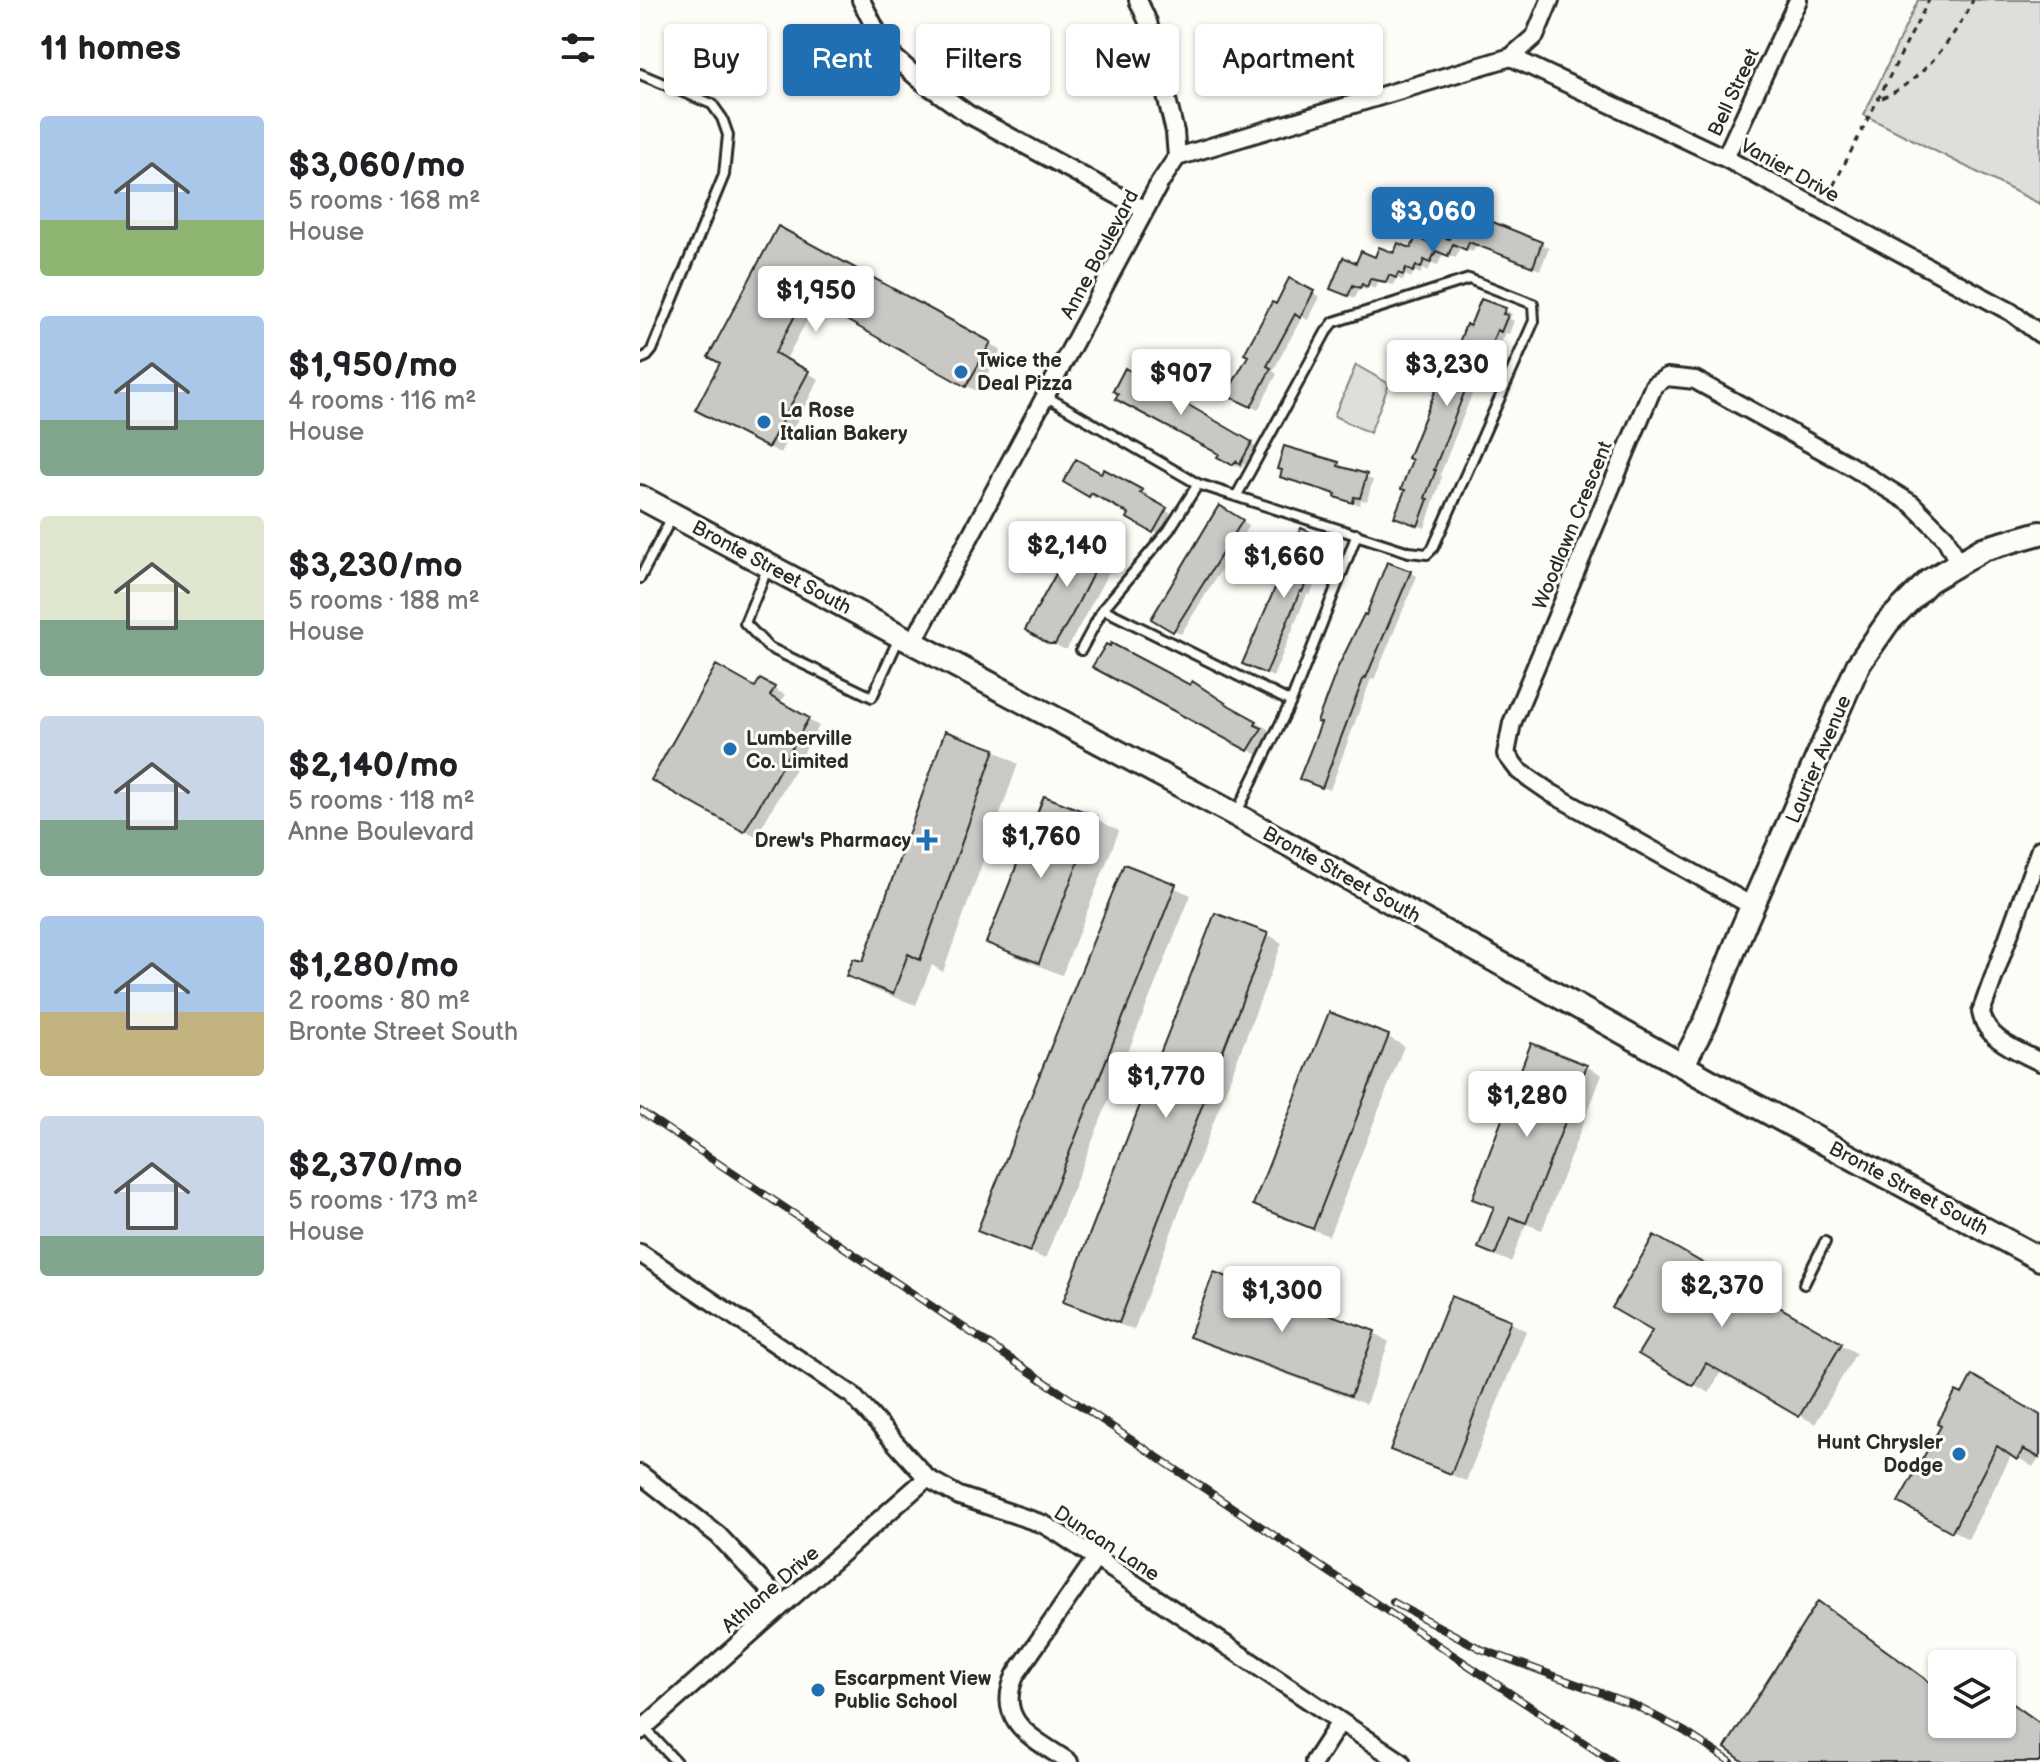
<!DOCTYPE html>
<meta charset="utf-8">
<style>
body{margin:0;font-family:"Balsamiq Sans",sans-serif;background:#f6f6f6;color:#202124;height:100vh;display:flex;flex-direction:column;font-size:30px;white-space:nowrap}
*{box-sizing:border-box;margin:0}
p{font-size:26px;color:#757577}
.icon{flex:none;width:44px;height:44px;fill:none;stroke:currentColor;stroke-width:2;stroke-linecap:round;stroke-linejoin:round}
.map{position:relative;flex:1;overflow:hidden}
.drawer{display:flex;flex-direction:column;background:#fff;width:640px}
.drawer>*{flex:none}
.banner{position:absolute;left:24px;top:24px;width:760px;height:72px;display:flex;gap:16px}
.fabs{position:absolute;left:1288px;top:1650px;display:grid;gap:16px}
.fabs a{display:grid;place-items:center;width:88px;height:88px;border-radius:8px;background:#fff;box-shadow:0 2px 6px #0004;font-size:40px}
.price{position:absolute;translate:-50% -68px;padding:0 18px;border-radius:8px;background:#fff;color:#222;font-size:26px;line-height:52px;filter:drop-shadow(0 2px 4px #0008)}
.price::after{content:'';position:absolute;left:50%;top:48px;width:24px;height:18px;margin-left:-12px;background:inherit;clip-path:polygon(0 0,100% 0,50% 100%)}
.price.active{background:#1f6fb2;color:#fff}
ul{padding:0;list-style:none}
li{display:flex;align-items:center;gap:24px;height:200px;padding:0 40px}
li span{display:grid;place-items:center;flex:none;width:224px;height:160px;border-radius:8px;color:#555}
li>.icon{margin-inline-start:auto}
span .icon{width:96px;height:96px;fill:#fffc;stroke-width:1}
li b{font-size:34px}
h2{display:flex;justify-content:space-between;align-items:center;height:96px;padding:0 40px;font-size:34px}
.pill{padding:0 28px;border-radius:8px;background:#fff;box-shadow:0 2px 6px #0004;font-size:28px;line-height:72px}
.pill.active{background:#1f6fb2;color:#fff}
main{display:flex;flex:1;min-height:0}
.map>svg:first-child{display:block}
</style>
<main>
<section class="drawer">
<h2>11 homes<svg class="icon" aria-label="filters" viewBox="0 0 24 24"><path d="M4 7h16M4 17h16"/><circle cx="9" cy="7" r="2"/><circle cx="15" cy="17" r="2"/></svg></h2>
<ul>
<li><span style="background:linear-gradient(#a9c7e8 65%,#8fb573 0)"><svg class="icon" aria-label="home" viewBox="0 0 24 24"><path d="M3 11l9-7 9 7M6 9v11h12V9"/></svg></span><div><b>$3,060/mo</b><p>5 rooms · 168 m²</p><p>House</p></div></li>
<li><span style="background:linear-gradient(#a9c7e8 65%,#7fa58c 0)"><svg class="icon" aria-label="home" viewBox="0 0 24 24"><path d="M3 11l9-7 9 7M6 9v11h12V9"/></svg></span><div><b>$1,950/mo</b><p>4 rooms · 116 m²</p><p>House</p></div></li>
<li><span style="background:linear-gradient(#dfe7d0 65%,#7fa58c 0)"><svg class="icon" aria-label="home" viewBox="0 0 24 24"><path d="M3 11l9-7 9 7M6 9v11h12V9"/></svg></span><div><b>$3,230/mo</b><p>5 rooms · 188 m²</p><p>House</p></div></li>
<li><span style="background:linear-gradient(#c9d6e8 65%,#7fa58c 0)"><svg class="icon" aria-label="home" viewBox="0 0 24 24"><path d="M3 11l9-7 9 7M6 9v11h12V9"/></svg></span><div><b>$2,140/mo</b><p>5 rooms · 118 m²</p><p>Anne Boulevard</p></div></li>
<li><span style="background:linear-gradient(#a9c7e8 60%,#c2b280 0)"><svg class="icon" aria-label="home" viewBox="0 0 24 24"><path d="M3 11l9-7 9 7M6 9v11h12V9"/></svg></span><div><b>$1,280/mo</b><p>2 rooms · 80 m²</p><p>Bronte Street South</p></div></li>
<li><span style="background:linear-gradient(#c9d6e8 75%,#7fa58c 0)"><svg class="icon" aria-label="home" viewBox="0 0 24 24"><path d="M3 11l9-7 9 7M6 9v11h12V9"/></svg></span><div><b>$2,370/mo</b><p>5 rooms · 173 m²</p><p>House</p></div></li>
</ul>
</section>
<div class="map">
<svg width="1400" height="1762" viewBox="0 0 1400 1762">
<rect width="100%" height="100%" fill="#fdfcf7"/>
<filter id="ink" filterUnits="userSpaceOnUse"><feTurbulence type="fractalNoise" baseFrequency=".0125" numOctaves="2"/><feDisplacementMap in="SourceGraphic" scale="16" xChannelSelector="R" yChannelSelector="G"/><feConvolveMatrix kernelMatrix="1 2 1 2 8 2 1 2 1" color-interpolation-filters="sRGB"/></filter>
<g filter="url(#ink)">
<path fill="#dfdeda" stroke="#858482" stroke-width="2" d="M1278,0H1400V204L1224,115Z
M716,365L749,384L730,433L694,416Z"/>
<path fill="#0003" d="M849,222L909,248L900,270L836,245L833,252L820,246L816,258L803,253L798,265L792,263L788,271L783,268L781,274L774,271L771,278L766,275L763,281L757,278L754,285L738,282L735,289L729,286L727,290L720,287L715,298L699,292L717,266L845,232Z
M139,229L361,350L338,392L177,302L145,361L179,379L140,453L57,409L82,362Z
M650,281L680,297L668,320L662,317L633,371L637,374L618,410L588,394Z
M865,310L872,314L870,319L874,321L869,334L865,333L854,360L849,358L844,364L800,475L802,476L785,528L763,520L817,354L831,329Z
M486,371L618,448L608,466L604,464L600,468L580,456L582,453Z
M645,448L699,464L705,470L733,480L727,501L721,500L720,505L704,501L698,497V494L642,476Z
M464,471L509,495L506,499L532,514L521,535L490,517L492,513L459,496L457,499L426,482L462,476Z
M580,508L609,525L541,634L514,618Z
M460,538L480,551L427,649H423L387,629L433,557Z
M685,541L692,545L670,595L667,594L633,677L611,667Z
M770,572L777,576L734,680L731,679L690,790L668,782Z
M553,684L631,731L630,735L636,739L624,758L522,704L551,688Z
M134,689L145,695L140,704L179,726L116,837L14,780Z
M354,750L378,764L303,972L292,965L276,1005L232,989L208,976L225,964Z
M405,798L455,818L479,831L422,975L372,955L349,942Z
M485,866L551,895L405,1259L340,1230Z
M627,934L642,943L494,1330L441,1310L426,1301Z
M690,1014L748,1037L764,1046L689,1236L631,1213L616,1204Z
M946,1066L962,1075L902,1230L886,1224L871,1262L856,1256L841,1247L855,1209L834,1198Z
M1014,1238L1216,1353L1175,1424L1082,1370L1069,1393L1001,1354L1014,1330Z
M812,1299L870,1322L886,1331L826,1481L768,1458L752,1449Z
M734,1333L749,1342L726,1404L567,1345L552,1336Z
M1400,1417V1456L1393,1467L1372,1454L1328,1539L1261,1501Z
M1179,1603L1302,1691V1724H1362V1696L1400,1723V1762H1107Z"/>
<path fill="#c9c8c4" stroke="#2b2b2b" stroke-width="2" d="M848,220L902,242L893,267L829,242L826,250L813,244L808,256L796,251L790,263L784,260L781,268L776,266L773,272L766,268L763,275L758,273L756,278L749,275L746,282L730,279L727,287L722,284L720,288L713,285L708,296L690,289L703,257L716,263L721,251L735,257L739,247L754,253L758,243L771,248L776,237L791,244L795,234L809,239L813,229L827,234L831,224L844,229Z
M138,226L351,342L326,387L165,297L135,353L169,371L128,448L55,410L80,363L68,357Z
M649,278L674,291L660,318L655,314L627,366L631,368L611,407L586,395L608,356L604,354L632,302L636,304Z
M841,299L866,308L863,314L868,315L861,332L857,330L846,358L841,355L837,360L794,470H796L785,498L788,499L778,526L754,517L765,490L761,489L772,460L768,458L812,350L816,351L826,324L830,326Z
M485,368L612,442L600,464L596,461L592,465L577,457L579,454L475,399L478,394L473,391Z
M644,446L699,462L698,466L727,474L720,498L714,497L713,503L695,497L696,494L640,477L642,470L637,469Z
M436,459L461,473L464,469L503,490L500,493L527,508L513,533L487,518L489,514L451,493L449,497L423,482Z
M579,505L603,520L533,632L511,619Z
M448,528L469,542L432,615L415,644H409L385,630L428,552L432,555Z
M661,528L686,539L662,592L660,591L626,674L602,664Z
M747,562L771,571L726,678L724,677L682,788L659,779L681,723L677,722L698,667L724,614L726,615Z
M471,643L550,685L552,681L590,706L617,721L615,725L622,728L608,751L452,667L466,644L470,646Z
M76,665L115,687L120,679L135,687L130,696L169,718L104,832L11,780Z
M305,731L355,749L280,960L268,954L253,994L206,976L213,959L223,961Z
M404,796L456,816L399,963L346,943Z
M484,864L536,884L390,1252L337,1231Z
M575,913L628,933L479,1323L423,1302Z
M689,1012L749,1035L673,1229L613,1205Z
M891,1043L947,1065L886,1223L870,1217L855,1255L838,1248L854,1207L832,1199Z
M1014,1235L1202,1343L1159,1417L1066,1363L1053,1386L998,1354L1012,1331L972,1308Z
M574,1272L735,1331L711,1396L549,1337Z
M811,1296L871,1320L811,1474L750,1450Z
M1332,1375L1400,1415V1458L1383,1449L1377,1460L1357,1446L1312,1532L1258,1502L1301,1426L1297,1424L1316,1391L1322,1394Z
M1178,1601L1302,1691V1724H1362V1696L1400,1723V1762H1104L1085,1748Z"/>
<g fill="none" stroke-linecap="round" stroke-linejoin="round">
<g stroke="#2b2b2b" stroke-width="14">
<path id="lane" d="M0,74L72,104L82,118L88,135L84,175L12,350L7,356L0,359
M407,397L558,484L769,552L787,554L793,548L894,321L893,304L829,279L694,322L686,332L597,495
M128,567L105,623L128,647L232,697L259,638
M0,578L33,515
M463,609L651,702
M441,650L463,609L529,530L558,484
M597,812L651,702L717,534
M1164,1284L1185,1242
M4,1727L36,1762"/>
</g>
<g stroke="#2b2b2b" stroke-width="22">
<path id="street" d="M221,0L246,50L279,79L328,114L505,210
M871,57L1085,158L1371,312L1400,334
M537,157L871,57L895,36L910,0
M1085,158L1158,0
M274,641L519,184L537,157L535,132L508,22L498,0
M1400,849L1341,1012C1346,1040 1377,1050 1400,1062
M1112,906L911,793L879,771L866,754L872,723L1014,385L1027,377L1055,380L1209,465L1272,504L1305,537L1318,562
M0,1253L212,1395L287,1478L319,1496L403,1524L420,1534L761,1762
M0,1474L78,1535L143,1604
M0,1731L287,1478
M429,1762C395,1739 353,1722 376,1674L456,1558
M674,1762L700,1722"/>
</g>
<g stroke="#2b2b2b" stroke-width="28">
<path id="secondary" d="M0,497L596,815L1070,1081L1400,1259
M1043,1064L1066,1021L1101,932L1218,665L1248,622L1289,581L1343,549L1400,533"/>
</g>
<path stroke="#2b2b2b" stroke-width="3" stroke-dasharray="6 6" stroke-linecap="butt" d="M1242,98C1283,81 1314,38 1333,0
M1188,196L1289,0"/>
<use href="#lane" stroke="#fdfcf7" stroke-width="8"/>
<use href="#street" stroke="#fdfcf7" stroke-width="16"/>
<use href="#secondary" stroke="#fdfcf7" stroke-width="22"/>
<g stroke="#2b2b2b" stroke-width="8">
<path id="rail" d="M0,1111L973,1762
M753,1602L841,1649L994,1705L1044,1731L1091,1762"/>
</g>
<use href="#rail" stroke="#fdfcf7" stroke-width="5" stroke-dasharray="15" stroke-linecap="butt"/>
</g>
</g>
<g fill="#1f6fb2" stroke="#fdfcf7" stroke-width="3">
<circle cx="321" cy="372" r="8"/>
<circle cx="124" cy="422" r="8"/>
<circle cx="90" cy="749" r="8"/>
<path d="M283 828h8v8h8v8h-8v8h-8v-8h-8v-8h8z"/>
<circle cx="1319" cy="1454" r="8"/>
<circle cx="178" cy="1690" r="8"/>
</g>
<g text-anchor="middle" stroke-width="6" stroke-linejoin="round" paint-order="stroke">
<g font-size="20" fill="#2b2b2b" stroke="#fdfcf7">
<text transform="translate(1093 92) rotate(-65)" y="7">Bell Street</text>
<text transform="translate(1150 170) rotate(29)" y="7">Vanier Drive</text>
<text transform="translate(459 254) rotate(-62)" y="7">Anne Boulevard</text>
<text transform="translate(932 525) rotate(-68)" y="7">Woodlawn Crescent</text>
<text transform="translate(132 567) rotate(28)" y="7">Bronte Street South</text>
<text transform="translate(1178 759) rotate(-67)" y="7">Laurier Avenue</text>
<text transform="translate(702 874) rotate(29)" y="7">Bronte Street South</text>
<text transform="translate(1269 1188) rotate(28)" y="7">Bronte Street South</text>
<text transform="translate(467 1543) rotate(33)" y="7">Duncan Lane</text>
<text transform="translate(130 1589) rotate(-41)" y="7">Athlone Drive</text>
</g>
<g font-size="20" font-weight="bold" fill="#2b2b2b" stroke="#fdfcf7" text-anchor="start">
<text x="337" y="367">Twice the<tspan x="337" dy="23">Deal Pizza</tspan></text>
<text x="140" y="417">La Rose<tspan x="140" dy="23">Italian Bakery</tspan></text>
<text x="106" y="745">Lumberville<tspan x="106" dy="23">Co. Limited</tspan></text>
<text x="271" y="847" text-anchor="end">Drew's Pharmacy</text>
<text x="1303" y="1449" text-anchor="end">Hunt Chrysler<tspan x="1303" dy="23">Dodge</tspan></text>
<text x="194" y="1685">Escarpment View<tspan x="194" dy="23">Public School</tspan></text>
</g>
</g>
</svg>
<div class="fabs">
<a><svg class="icon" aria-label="layers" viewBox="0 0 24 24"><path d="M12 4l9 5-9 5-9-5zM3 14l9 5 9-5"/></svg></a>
</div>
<b class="price active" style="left:793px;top:255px">$3,060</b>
<b class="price" style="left:176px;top:334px">$1,950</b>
<b class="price" style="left:807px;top:408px">$3,230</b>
<b class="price" style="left:541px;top:417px">$907</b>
<b class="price" style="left:427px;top:589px">$2,140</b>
<b class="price" style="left:644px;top:600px">$1,660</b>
<b class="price" style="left:401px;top:880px">$1,760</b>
<b class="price" style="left:526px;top:1120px">$1,770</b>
<b class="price" style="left:887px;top:1139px">$1,280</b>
<b class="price" style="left:1082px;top:1329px">$2,370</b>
<b class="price" style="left:642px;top:1334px">$1,300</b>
<div class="banner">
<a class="pill">Buy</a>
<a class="pill active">Rent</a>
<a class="pill">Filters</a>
<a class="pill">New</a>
<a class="pill">Apartment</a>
</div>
</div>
</main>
